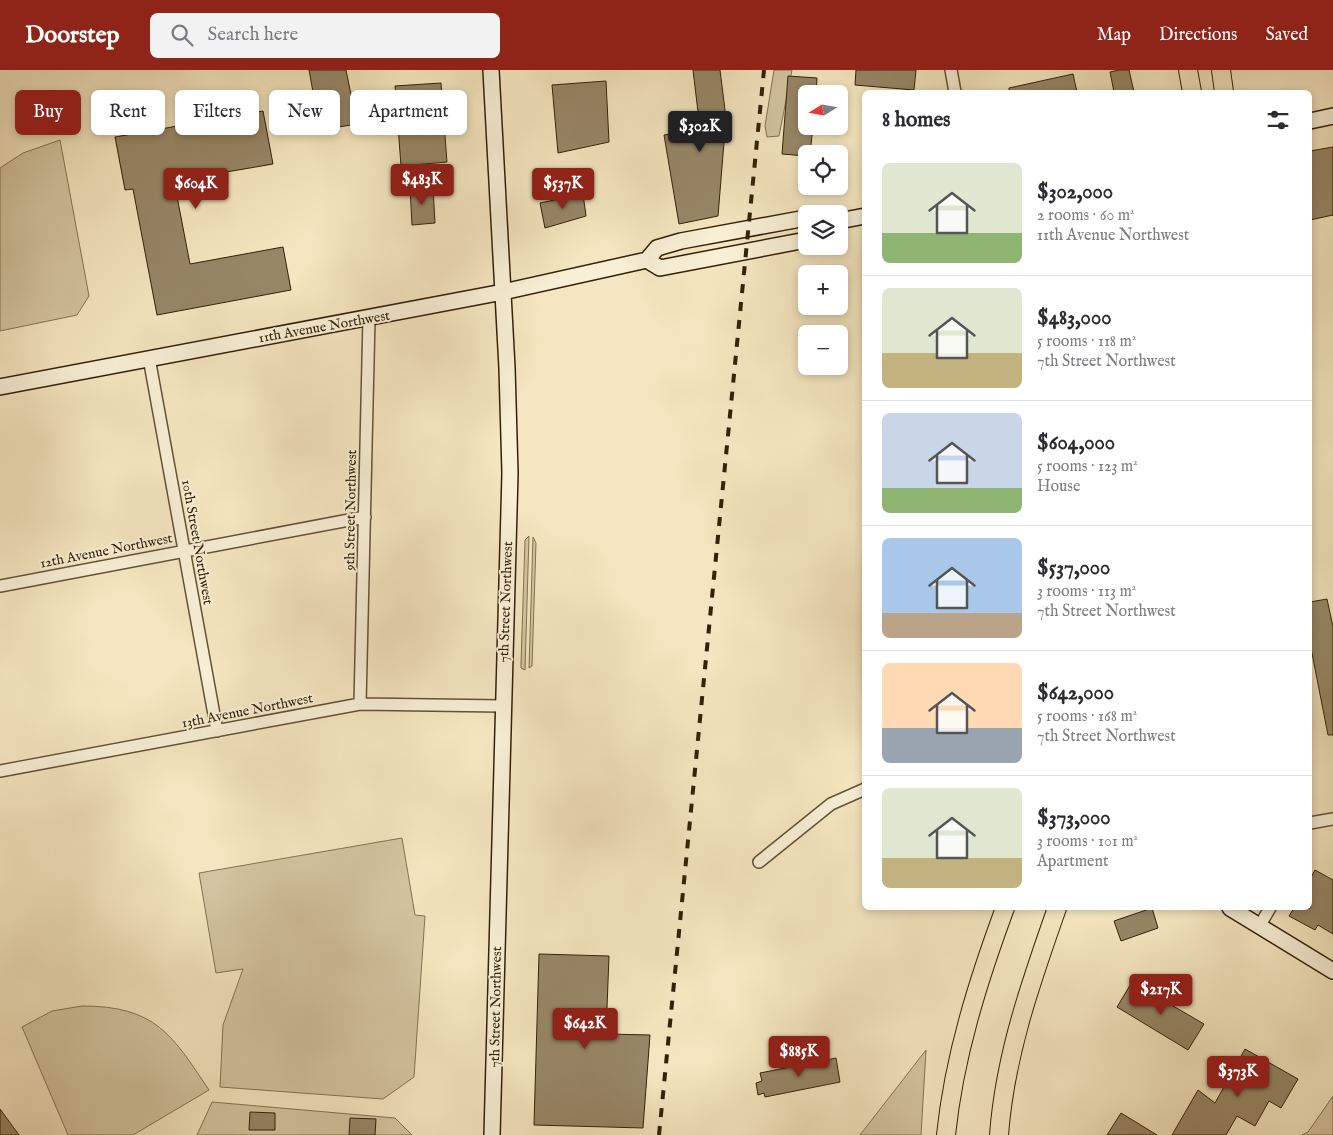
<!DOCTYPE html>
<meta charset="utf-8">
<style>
body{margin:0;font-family:"IM FELL English",serif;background:#f2f2f3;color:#2b2b33;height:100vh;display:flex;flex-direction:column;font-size:19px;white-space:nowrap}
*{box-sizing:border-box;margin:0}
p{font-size:16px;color:#7c7c81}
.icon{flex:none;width:28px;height:28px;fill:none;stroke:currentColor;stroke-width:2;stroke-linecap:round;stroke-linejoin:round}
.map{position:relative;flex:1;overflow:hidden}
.drawer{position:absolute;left:862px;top:20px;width:450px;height:820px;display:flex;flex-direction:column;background:#fff;border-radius:8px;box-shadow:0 2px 8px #0003}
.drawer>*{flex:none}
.guide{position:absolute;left:15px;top:20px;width:475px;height:45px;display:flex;gap:10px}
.needle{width:32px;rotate:259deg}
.tools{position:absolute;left:798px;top:15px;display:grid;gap:10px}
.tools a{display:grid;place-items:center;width:50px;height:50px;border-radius:8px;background:#fff;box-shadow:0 2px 8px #0003;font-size:25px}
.price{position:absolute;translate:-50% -42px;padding:0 11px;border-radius:5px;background:#8f2418;color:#fff;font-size:16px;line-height:32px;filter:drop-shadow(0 1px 2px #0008)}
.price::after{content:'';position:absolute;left:50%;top:30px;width:15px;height:11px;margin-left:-8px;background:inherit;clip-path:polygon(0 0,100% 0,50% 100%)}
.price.current{background:#222;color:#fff}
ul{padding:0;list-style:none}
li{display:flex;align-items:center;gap:15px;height:125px;padding:0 20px}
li+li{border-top:1px solid #e1e1e2}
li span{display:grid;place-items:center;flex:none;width:140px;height:100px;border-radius:8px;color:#555}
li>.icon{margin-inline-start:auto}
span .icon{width:60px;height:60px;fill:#fffc;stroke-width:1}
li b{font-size:21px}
h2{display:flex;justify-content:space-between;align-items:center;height:60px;padding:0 20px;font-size:21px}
.tag{padding:0 18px;border-radius:8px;background:#fff;box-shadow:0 2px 8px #0003;font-size:18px;line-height:45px}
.tag.current{background:#8f2418;color:#fff}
header{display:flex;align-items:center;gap:30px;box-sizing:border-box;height:70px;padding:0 25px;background:#8f2418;color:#fff}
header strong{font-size:24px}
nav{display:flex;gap:28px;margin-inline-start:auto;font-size:18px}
.search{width:350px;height:45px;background:#f2f2f3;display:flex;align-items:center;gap:12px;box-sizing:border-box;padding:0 18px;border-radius:8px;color:#7c7c81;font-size:19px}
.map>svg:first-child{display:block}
</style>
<header>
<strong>Doorstep</strong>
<div class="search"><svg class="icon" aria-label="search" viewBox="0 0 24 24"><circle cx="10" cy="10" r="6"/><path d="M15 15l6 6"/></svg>Search here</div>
<nav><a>Map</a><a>Directions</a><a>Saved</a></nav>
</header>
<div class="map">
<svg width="1333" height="1065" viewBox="0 0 1333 1065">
<rect width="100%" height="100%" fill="#f4e6c0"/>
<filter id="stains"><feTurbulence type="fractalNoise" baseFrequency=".004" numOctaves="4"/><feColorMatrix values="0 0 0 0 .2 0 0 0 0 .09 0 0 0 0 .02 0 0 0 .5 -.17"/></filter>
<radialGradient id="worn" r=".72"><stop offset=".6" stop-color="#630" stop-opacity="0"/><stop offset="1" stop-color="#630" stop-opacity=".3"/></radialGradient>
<path fill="#d3c5a1" stroke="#837354" d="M774,0H792L779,66L767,67L765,56Z
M60,70L89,226L77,245L0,261V98L23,83Z
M529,466L525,600L521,598V594L525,470Z
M533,467L536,473L532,596L529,598Z
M402,768L415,845L425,846L414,1007L383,1029L220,1017L223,955L243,899L216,903L199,803Z
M82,936C156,936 172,965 209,1020L133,1065H68L22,957L52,941Z
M926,980L921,1065H860Z
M1333,1026V1065H1302L1308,1062Z
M212,1032L395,1048L412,1065H197Z"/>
<path fill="#978767" stroke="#332107" d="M309,0H346L357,54L320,60Z
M693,0H720L726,48L718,146L679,154L664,65L700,59Z
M856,0H916L914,20L855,15Z
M1119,0H1129L1134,22H1114L1110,2Z
M1073,4L1077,22H1009V18Z
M788,6L817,8L816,24H806V56H813L810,84H806V86L782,84Z
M606,11L609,72L558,83L552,15Z
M441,13L447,92L401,96L395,16Z
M263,41L273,94L174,111L190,194L283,177L291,220L157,245L133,119L125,120L115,67Z
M1333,77V145L1310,150V81Z
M433,116L435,153L412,155L410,118Z
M583,124L586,146L545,158L540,133Z
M1327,529L1333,557V665H1328L1310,573V532Z
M1315,800L1333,810V864L1318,855L1315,860L1289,846L1294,838H1310V809Z
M1152,838L1158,858L1121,871L1114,851Z
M539,884L609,886L606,964L650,965L643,1058L534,1055Z
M1132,912L1204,954L1188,980L1117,937Z
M1245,979L1298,1009L1281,1038L1269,1031L1255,1056L1237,1046L1226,1065H1172L1198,1020L1215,1033Z
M836,988L840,1012L765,1027L764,1023L758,1025L756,1013L762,1011L760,1003Z
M0,1039L19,1065H0Z
M250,1042L275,1043V1060H249Z
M1121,1043L1157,1065H1107Z
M350,1048L376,1049L375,1065H349Z"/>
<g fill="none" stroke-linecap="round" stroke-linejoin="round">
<g stroke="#635235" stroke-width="14">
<path id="street" d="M951,0L955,22
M149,288L217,661
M0,516L365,447
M360,634L369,248
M0,701L360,634L502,636
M1310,753L1333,749
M759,792L831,734L865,719
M1260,855L1270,838"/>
</g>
<g stroke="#332107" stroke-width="18">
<path id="secondary" d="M491,0L507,298L510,403L492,1065
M1310,51L1333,46
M839,151L865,146
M647,190L660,198L806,170
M0,317L503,222L647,190L657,178L681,171L806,148
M1230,838L1333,901"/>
</g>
<g stroke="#332107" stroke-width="20">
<path id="primary" d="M1188,0L1192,22
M1221,0L1224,22
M946,1065C954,987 978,911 1005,838
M999,1065C1005,985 1031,912 1057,838"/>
</g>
<use href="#street" stroke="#f8efd6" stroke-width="11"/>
<use href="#secondary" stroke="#f8efd6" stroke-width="15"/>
<use href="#primary" stroke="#f4e6c0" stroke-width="18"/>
<path stroke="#332107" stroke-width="4" stroke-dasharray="9 9" stroke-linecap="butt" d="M659,1065L764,0"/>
</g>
<g text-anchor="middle" stroke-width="4" stroke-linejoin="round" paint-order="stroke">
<g font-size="14" fill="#332107" stroke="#f8efd6">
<text transform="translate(324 256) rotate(-10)" y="5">11th Avenue Northwest</text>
<text transform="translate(350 440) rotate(-89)" y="5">9th Street Northwest</text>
<text transform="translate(198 472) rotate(80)" y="5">10th Street Northwest</text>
<text transform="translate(106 480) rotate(-11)" y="5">12th Avenue Northwest</text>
<text transform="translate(505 532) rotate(-88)" y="5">7th Street Northwest</text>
<text transform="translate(247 640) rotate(-11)" y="5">13th Avenue Northwest</text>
<text transform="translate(495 937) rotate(-89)" y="5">7th Street Northwest</text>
</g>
</g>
<rect width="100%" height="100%" filter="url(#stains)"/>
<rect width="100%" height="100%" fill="url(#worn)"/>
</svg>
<div class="tools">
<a><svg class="needle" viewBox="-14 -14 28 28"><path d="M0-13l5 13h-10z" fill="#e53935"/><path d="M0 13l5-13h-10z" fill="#7c7c81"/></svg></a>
<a><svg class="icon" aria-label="locate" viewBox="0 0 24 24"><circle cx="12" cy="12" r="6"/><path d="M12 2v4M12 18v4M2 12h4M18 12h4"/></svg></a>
<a><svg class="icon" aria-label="layers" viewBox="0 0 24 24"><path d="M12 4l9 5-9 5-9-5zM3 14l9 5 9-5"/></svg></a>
<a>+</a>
<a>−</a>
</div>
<b class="price current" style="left:700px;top:83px">$302K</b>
<b class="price" style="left:422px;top:136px">$483K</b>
<b class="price" style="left:196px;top:140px">$604K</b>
<b class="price" style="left:563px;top:140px">$537K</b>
<b class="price" style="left:1161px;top:946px">$217K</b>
<b class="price" style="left:585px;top:980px">$642K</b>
<b class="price" style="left:799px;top:1008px">$885K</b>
<b class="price" style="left:1238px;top:1028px">$373K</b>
<div class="guide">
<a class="tag current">Buy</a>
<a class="tag">Rent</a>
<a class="tag">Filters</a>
<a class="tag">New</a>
<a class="tag">Apartment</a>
</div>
<section class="drawer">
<h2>8 homes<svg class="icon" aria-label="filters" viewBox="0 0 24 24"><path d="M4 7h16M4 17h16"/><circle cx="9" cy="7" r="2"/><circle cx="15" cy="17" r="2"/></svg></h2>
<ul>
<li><span style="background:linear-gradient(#dfe7d0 70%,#8fb573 0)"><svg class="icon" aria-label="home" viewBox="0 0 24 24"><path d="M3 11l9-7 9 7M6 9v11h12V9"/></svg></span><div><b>$302,000</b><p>2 rooms · 60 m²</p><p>11th Avenue Northwest</p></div></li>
<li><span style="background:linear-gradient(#dfe7d0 65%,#c2b280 0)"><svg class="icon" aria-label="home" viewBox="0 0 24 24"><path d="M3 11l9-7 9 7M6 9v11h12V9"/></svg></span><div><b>$483,000</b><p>5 rooms · 118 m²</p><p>7th Street Northwest</p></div></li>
<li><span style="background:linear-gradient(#c9d6e8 75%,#8fb573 0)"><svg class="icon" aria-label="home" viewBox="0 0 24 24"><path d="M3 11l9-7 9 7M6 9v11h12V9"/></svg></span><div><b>$604,000</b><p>5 rooms · 123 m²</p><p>House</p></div></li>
<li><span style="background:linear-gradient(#a9c7e8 75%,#b9a48a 0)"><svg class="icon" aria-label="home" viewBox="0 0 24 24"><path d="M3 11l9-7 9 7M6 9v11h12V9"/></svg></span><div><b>$537,000</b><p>3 rooms · 113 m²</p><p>7th Street Northwest</p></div></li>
<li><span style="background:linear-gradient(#ffd9b3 65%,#9aa5b1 0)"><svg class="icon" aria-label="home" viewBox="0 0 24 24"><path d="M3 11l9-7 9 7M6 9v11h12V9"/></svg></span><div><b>$642,000</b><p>5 rooms · 168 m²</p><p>7th Street Northwest</p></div></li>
<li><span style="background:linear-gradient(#dfe7d0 70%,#c2b280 0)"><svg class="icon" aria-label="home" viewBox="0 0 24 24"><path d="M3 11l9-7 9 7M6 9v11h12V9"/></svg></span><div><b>$373,000</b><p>3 rooms · 101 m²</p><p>Apartment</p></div></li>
</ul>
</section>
</div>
